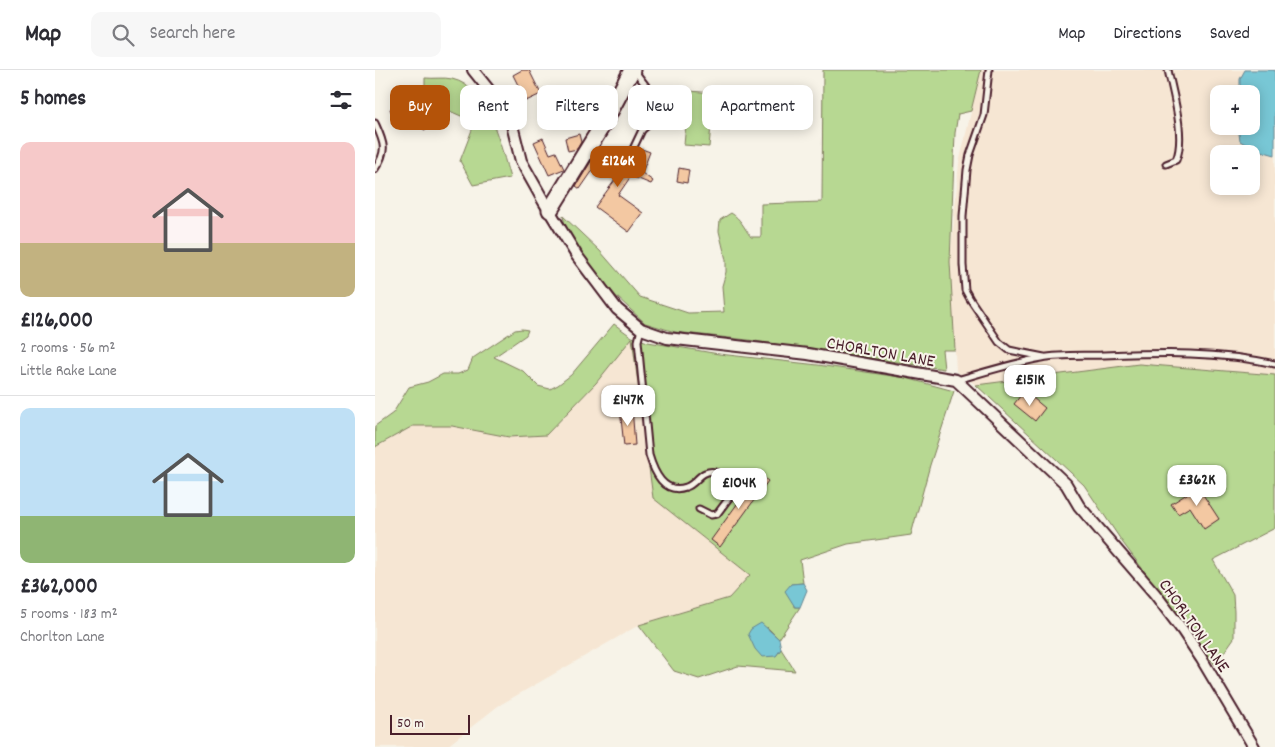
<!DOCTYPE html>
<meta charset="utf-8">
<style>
body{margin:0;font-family:Dekko,sans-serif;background:#f7f7f7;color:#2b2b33;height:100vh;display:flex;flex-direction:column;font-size:19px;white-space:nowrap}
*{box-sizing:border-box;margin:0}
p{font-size:16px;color:#7c7c81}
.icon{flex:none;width:28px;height:28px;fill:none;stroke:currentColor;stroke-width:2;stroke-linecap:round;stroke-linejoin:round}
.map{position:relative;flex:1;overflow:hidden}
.details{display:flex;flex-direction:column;background:#fff;width:375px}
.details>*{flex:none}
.hud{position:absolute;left:15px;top:15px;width:475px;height:45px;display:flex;gap:10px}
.fabs{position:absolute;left:835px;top:15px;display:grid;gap:10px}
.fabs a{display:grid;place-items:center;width:50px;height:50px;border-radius:10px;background:#fff;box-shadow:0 2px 12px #0003;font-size:25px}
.scale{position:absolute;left:15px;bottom:12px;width:80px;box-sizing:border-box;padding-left:5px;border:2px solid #4a1f2b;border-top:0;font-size:14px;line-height:18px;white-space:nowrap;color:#4a1f2b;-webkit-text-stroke:4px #f7f3e8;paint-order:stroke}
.price{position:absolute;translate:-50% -42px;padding:0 11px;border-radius:10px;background:#fff;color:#222;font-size:16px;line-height:32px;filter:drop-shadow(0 1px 2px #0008)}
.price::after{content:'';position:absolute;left:50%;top:30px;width:15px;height:11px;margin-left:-8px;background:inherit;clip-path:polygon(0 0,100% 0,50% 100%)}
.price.active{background:#b45309;color:#fff}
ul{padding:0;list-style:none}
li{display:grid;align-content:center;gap:10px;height:265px;padding:0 20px}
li+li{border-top:1px solid #e1e1e2}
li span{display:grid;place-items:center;height:155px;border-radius:10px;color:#555}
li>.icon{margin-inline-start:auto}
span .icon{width:90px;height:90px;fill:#fffc;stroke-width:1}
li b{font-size:21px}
h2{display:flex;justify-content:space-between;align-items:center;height:60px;padding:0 20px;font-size:21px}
.tag{padding:0 18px;border-radius:10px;background:#fff;box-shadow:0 2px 12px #0003;font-size:18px;line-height:45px}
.tag.active{background:#b45309;color:#fff}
header{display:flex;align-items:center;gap:30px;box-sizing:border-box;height:70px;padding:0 25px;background:#fff;border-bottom:1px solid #e1e1e2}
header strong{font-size:24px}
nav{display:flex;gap:28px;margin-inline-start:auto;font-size:18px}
.search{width:350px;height:45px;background:#f7f7f7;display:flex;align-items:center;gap:12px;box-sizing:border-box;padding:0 18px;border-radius:10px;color:#7c7c81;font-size:19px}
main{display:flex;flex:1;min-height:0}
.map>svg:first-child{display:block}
</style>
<header>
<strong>Map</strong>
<div class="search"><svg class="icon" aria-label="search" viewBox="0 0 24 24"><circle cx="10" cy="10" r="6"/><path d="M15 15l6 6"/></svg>Search here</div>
<nav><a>Map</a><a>Directions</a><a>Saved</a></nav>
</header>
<main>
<section class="details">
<h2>5 homes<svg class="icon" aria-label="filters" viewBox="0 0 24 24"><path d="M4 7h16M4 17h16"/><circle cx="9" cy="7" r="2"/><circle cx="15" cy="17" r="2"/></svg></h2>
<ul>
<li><span style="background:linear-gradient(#f6c9c9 65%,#c2b280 0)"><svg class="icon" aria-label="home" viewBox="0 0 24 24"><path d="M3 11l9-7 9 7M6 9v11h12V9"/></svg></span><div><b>£126,000</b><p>2 rooms · 56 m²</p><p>Little Rake Lane</p></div></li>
<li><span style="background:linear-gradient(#bfe0f5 70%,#8fb573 0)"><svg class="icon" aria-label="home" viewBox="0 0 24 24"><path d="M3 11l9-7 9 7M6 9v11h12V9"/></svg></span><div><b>£362,000</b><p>5 rooms · 183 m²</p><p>Chorlton Lane</p></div></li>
</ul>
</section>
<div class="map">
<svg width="900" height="677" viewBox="0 0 900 677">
<rect width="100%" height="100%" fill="#f7f3e8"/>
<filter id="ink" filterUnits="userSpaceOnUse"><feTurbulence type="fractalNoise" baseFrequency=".02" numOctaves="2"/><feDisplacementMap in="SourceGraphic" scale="10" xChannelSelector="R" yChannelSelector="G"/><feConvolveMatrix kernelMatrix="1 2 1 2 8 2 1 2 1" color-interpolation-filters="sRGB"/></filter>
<g filter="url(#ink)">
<path fill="#f6e6d3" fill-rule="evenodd" d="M606,0H900V305L764,294L601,315L581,301L575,192L584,93ZM844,24H876V56H844ZM844,84H876V116H844Z
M257,267L278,428L375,505L354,528L264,555L123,636L71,677H0V377L38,356H77L134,367L171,365L221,313Z"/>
<path fill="#b7d892" stroke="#807c5e" d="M448,0H606L596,41L583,44L580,63L575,192L580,280H567L569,299L373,270L300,262L270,253L241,226L214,193L191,159L188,146L225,181L265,227L313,243L349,242L347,216L351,202V190L344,161L345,150L356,143C366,149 369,158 376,167H386V134L447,132Z
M50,8C59,9 69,7 77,9C114,17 126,78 135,108L98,115L85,91L100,52L70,39L50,17Z
M314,21L339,23L334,77L309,75Z
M239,254L257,267L273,272L344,284L443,295L531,308L579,321L555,395L536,465L473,474L425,490L428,513L416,514L419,537H425L404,569L392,557L401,586L406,579L420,601L363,596L324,609L299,601L264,555L354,528L375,505L278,428L257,268L221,313L171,365L134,367L77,356H38L0,377V356L18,343L34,317L53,312L68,304H83L93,300L98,288L140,260L147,259L153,260L151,265L119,287L148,301L163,316L175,319L183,315L196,305Z
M764,294L900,305V458L838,490L858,525L859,542V568L840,595L748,473L709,415L601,315Z"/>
<path fill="#78c7d5" stroke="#668491" d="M870,0H900V85L879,79L865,71L863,56H876V24H865V9Z
M428,513L432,520L425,537H420L410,521L416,514Z
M386,553L404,569L406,579L401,586L387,587L380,579L373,564L376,559Z"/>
<path fill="#f3c8a2" stroke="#4a1f2b" d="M147,0H154L166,24L151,31L138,5Z
M35,30L41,44L21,53L15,39Z
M59,42L64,53L49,60L44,49Z
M204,64L206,72L202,79L193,81L190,68Z
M168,68L175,84L181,82L189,99L174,105L159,72Z
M267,79L275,82L267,103L278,111L276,114L256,106L243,125L268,143L254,162L220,137L243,106L223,93L205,119L201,116L223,80L237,90L240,85L260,98Z
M304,98L314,100L312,113L302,111Z
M646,325L655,332L658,328L670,338L660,351L639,334Z
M257,338L260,375L249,376L245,339Z
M384,404L393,411L345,477L336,470Z
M823,417L844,449L829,459L815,437L803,444L796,434Z"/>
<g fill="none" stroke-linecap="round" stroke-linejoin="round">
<g stroke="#4a1f2b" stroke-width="9">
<path id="lane" d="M614,0L609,45L595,85L592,100L588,146V195L590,220L595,229L624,272L634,280L669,287
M0,53C9,73 13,80 0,99
M257,81L267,60L275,53L280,43L281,29L259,0
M791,94L801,90C811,67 798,24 793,0
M266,259L263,271L274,385C279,402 289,425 311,417C319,415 323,406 330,403C344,397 356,412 357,424L342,444L336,445L324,439
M582,310C610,302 638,293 667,288C687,284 709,286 728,285C787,283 842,281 900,294"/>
</g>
<g stroke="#4a1f2b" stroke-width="14">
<path id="street" d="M98,0L118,25L137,55L146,91L169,132L202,186L242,239L266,259L292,268L433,284L581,310L691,414L704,436L780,524L808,561L826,588L879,677"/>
</g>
<g stroke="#4a1f2b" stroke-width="19">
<path id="secondary" d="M175,140L230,51L257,0"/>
</g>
<use href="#lane" stroke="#f7f3e8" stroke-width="5"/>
<use href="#street" stroke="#f7f3e8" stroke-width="10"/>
<use href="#secondary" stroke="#f7f3e8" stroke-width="15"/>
</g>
</g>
<g text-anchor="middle" stroke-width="4" stroke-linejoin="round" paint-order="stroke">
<g font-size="18" fill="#4a1f2b" stroke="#f7f3e8">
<text transform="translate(506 281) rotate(10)" y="6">CHORLTON LANE</text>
<text transform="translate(820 555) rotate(55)" y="6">CHORLTON LANE</text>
</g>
</g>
</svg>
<div class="fabs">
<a>+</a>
<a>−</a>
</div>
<div class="scale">50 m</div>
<b class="price active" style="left:243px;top:118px">£126K</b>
<b class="price" style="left:655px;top:337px">£151K</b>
<b class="price" style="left:253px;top:357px">£147K</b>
<b class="price" style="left:822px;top:437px">£362K</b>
<b class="price" style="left:364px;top:440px">£104K</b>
<div class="hud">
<a class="tag active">Buy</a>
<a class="tag">Rent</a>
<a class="tag">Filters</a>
<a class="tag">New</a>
<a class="tag">Apartment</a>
</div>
</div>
</main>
